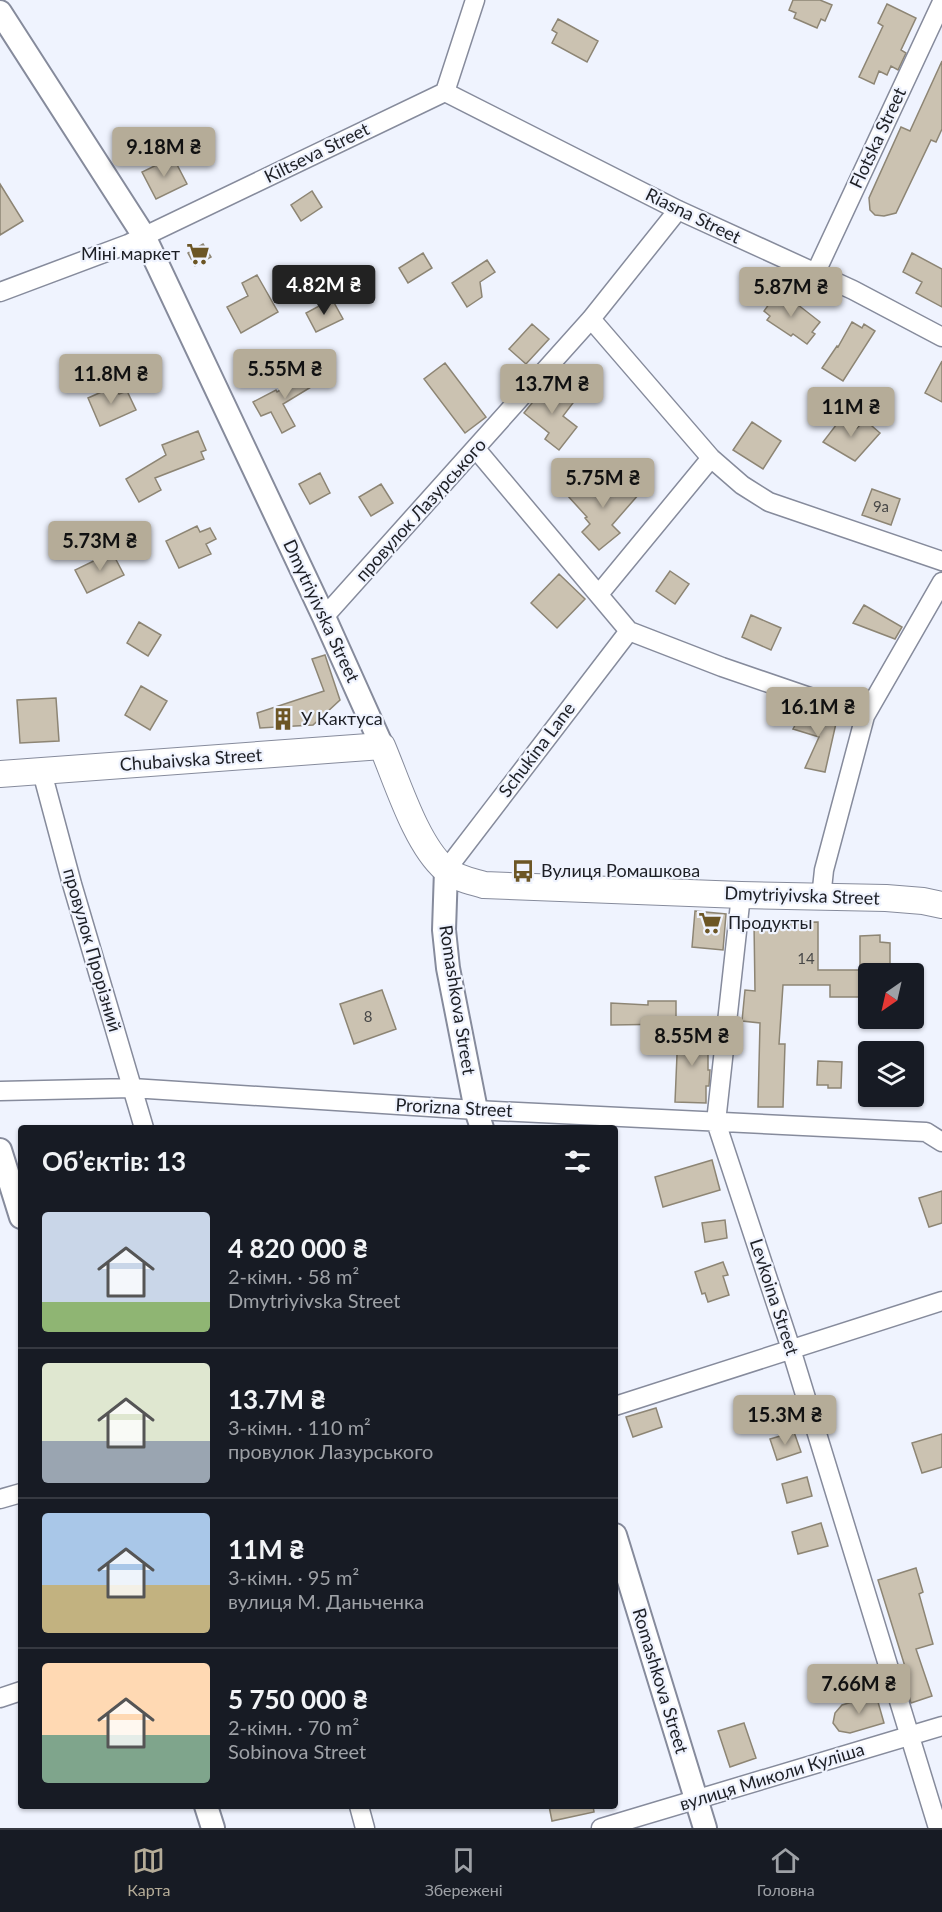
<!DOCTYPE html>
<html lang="uk">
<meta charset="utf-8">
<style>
body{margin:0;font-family:Lato,sans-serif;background:#20242c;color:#f1f3f6;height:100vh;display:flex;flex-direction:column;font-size:22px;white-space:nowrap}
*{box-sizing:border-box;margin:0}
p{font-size:20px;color:#9ea1a6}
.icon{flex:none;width:33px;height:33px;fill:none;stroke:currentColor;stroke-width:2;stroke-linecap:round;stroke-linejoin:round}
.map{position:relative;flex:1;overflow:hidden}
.drawer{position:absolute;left:18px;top:1125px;width:600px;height:684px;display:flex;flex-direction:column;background:#171b24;border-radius:6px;box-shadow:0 2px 4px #0004}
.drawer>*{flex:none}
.needle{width:39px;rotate:214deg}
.buttons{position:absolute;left:858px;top:963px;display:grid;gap:12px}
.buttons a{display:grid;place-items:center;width:66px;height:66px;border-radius:6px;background:#171b24;box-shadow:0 2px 4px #0004;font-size:30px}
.price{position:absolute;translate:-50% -51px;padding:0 14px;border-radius:6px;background:#b5ac98;color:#111;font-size:20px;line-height:39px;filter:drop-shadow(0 2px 3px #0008)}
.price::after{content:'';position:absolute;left:50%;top:36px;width:18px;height:14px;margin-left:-9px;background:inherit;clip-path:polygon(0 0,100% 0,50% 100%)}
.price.selected{background:#222;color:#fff}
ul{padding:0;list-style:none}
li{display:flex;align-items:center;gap:18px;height:150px;padding:0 24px}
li+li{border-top:2px solid #363941}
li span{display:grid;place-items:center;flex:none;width:168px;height:120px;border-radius:6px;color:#555}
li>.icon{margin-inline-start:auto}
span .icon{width:72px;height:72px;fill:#fffc;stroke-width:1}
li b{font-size:26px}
h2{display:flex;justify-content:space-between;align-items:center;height:72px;padding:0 24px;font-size:26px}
.tab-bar{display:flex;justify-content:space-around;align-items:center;height:84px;border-top:2px solid #363941;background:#171b24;font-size:16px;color:#9ea1a6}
.tab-bar a{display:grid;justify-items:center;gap:3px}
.tab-bar .selected{color:#b5ac98}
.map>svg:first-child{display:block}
</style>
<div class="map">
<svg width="942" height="1828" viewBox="0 0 942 1828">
<rect width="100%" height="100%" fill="#eff3fe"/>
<path fill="#cbc2b1" stroke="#8d8574" stroke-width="1.5" d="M793,0H820L832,5L825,21L821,19L817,28L794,18L796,13L789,10Z
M887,4L916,18L901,50L906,53L898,70L891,66L887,75L879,71L874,84L859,77L883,26L878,23Z
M558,19L598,41L587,62L552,43L557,33L552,30Z
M942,61V129L936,142L931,140L896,213L884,216L875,215L870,210L869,198L901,127L910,131Z
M173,157L187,184L156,199L142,172Z
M0,184L23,221L0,235Z
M312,191L322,207L301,221L291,205Z
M203,244L211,257L195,266L188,253Z
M423,253L432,268L408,283L399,268Z
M912,253L942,269V307L916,293L922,282L903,272Z
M487,260L495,272L480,282L482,297L467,307L452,283Z
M257,275L278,312L241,333L227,307L248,296L242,283Z
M779,290L820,322L812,332L815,334L807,344L793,334L791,336L767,320L770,316L764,311Z
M332,299L343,319L316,332L306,313Z
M852,322L862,328L864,324L875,331L843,381L822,368L837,346L838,347Z
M532,324L549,339L526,364L509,349Z
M942,361V402L925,393Z
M445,363L486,417L465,433L424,379Z
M314,370L321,381L283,404L295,426L282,433L271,412L261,416L253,402L276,390L277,392Z
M548,383L573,403L563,416L577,427L559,450L545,439L549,433L524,413Z
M115,386L119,394L127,391L136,410L100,426L88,398Z
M843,416L857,428L865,420L880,433L855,461L823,442Z
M752,422L781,441L763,469L733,450Z
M198,431L206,450L201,452L204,459L155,478L161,490L139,502L126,479L166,455L162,445Z
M320,473L330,493L310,504L299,484Z
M620,477L639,494L612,525L620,533L599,550L582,532L590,524L585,518L587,517L567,495L583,479L601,499Z
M381,484L393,503L371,516L359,497Z
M872,489L900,499L891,525L862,515Z
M197,526L200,532L210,528L216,539L206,544L211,554L179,568L166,541Z
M112,552L124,575L87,593L75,570Z
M670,571L689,584L675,604L656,591Z
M559,574L585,599L557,628L531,603Z
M864,605L902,627L895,639L853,623Z
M751,615L781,628L771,650L742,637Z
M139,622L161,635L148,656L127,643Z
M325,655L340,700L313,725L260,728L257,713L324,691L312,659Z
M141,686L167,701L150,730L125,715Z
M56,698L59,741L20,743L17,700Z
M803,711L837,719L825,772L805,768L819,737L793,729Z
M695,911L726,914L723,950L692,947Z
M818,922V970H860V936L880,935V942L890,943V974H868V997H830V985H783L779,1044H785L783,1107H758L760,1023L742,1021L745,990L755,991L754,923Z
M382,990L396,1029L354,1044L340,1004Z
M648,1001H676V1024L611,1025V1003L648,1005Z
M678,1031H708V1070H710L709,1086H706V1103L675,1102Z
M818,1061L842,1062L841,1088H828V1085H817Z
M712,1160L720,1190L663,1207L655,1177Z
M942,1191V1223L929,1227L919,1198Z
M725,1220L727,1238L705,1242L702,1223Z
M723,1262L728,1275L723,1276L729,1295L708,1302L705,1293L702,1294L695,1272Z
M656,1408L662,1427L633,1437L626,1417Z
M794,1432L801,1452L777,1460L770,1439Z
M942,1434V1467L922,1473L912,1443Z
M807,1477L812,1496L787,1503L782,1484Z
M821,1523L828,1546L798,1554L792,1532Z
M916,1568L923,1592L919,1594L933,1644L916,1649L932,1696L911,1703L903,1674L907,1673L878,1580Z
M876,1695L884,1723L850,1733L839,1731L833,1723L835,1713L842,1705Z
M744,1723L756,1758L730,1767L718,1731Z
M549,1806H593L594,1812L552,1821Z"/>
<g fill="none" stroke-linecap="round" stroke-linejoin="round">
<g stroke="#868b9c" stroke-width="21">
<path id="minor" d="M445,92L678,210L853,290L942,337
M815,274L942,2
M0,292L128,244L445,92L475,0
M591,319L711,458L742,485L769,502L942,561
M476,449L629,631L722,667L865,716
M599,594L711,458
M324,617L591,319L678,210
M42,772L72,884L144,1128
M446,870L629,631
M741,895L716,1122L791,1349L938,1828
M821,898L824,870L865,716L942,582
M0,1091L132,1088L476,1110L926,1132L942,1142
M615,1406L942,1301
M0,1499L21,1493
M0,1698L21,1691
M359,1806L365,1828
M601,1828L942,1726"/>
</g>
<g stroke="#868b9c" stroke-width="26">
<path id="tertiary" d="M0,12L144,236L324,617L382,746
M446,870L444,930L448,968L476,1110L482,1128
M0,1150L21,1217
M615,1535L705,1828
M206,1806L213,1828"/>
</g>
<g stroke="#868b9c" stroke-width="28">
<path id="secondary" d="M0,774L382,746C397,781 416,844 445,869C455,878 471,881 484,885L741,895L886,898L923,901L942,905"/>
</g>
<use href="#minor" stroke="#fff" stroke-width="18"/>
<use href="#tertiary" stroke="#fff" stroke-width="22"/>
<use href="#secondary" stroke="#fff" stroke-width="26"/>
</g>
<defs>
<g id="supermarket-bare" transform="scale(1.8)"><path d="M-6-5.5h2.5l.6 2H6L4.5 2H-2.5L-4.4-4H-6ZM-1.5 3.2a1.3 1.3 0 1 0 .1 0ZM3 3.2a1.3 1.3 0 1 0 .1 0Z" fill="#6c5625" stroke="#eff3fe" stroke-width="2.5" paint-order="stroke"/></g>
<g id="building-bare" transform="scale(1.8)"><path d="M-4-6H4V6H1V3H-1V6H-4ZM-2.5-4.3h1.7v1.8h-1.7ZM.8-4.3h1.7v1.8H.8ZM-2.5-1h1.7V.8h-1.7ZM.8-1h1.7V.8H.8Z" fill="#6c5625" stroke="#eff3fe" stroke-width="2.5" paint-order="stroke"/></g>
<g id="bus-bare" transform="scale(1.8)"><path d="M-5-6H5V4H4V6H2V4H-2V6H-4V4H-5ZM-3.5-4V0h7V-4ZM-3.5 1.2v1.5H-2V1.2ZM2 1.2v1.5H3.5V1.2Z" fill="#6c5625" stroke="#eff3fe" stroke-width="2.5" paint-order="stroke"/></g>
</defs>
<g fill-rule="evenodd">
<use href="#supermarket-bare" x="198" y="254"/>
<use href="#building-bare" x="283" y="719"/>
<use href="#bus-bare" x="523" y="871"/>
<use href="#supermarket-bare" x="710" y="923"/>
</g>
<g text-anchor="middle" stroke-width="4.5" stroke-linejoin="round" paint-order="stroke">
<g font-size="15" fill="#484848">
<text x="881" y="512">9а</text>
<text x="806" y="964">14</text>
<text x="368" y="1022">8</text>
</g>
<g font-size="18" fill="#1d1f25" stroke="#eff3fe">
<text transform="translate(878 138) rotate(-65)" y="6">Flotska Street</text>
<text transform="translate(317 153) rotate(-26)" y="6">Kiltseva Street</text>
<text transform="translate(693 216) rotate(26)" y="6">Riasna Street</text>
<text transform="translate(421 510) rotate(-48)" y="6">провулок Лазурського</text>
<text transform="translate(321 611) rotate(65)" y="6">Dmytriyivska Street</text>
<text transform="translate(537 750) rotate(-53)" y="6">Schukina Lane</text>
<text transform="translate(191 760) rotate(-4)" y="6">Chubaivska Street</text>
<text transform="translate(802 896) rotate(2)" y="6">Dmytriyivska Street</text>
<text transform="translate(92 950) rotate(74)" y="6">провулок Прорізний</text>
<text transform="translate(457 1000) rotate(81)" y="6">Romashkova Street</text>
<text transform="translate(454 1108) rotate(3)" y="6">Prorizna Street</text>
<text transform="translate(774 1297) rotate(72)" y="6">Levkoina Street</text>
<text transform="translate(660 1681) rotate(73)" y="6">Romashkova Street</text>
<text transform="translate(772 1777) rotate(-17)" y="6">вулиця Миколи Куліша</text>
</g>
<g font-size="18" fill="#1d1f25" stroke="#eff3fe" text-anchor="start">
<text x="180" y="260" text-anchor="end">Міні маркет</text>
<text x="301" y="725">У Кактуса</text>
<text x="541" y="877">Вулиця Ромашкова</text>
<text x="728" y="929">Продукты</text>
</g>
</g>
</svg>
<div class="buttons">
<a><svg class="needle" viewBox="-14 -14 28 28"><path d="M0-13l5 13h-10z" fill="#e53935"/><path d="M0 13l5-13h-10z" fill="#9ea1a6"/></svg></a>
<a><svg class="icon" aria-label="layers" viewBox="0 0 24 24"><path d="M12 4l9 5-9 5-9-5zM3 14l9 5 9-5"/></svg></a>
</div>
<b class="price" style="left:164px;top:178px">9.18M ₴</b>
<b class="price selected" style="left:324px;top:316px">4.82M ₴</b>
<b class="price" style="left:791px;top:318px">5.87M ₴</b>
<b class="price" style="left:285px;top:400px">5.55M ₴</b>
<b class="price" style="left:111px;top:405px">11.8M ₴</b>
<b class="price" style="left:552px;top:415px">13.7M ₴</b>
<b class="price" style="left:851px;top:438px">11M ₴</b>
<b class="price" style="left:603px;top:509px">5.75M ₴</b>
<b class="price" style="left:100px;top:572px">5.73M ₴</b>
<b class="price" style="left:818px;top:738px">16.1M ₴</b>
<b class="price" style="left:692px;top:1067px">8.55M ₴</b>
<b class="price" style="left:785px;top:1446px">15.3M ₴</b>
<b class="price" style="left:859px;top:1715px">7.66M ₴</b>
<section class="drawer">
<h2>Об’єктів: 13<svg class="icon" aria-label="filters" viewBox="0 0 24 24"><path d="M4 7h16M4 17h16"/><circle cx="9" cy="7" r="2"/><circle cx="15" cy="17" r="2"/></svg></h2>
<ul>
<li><span style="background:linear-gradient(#c9d6e8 75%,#8fb573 0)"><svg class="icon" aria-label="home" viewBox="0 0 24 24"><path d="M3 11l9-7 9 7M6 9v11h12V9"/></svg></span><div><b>4 820 000 ₴</b><p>2-кімн. · 58 m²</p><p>Dmytriyivska Street</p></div></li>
<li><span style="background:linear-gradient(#dfe7d0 65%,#9aa5b1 0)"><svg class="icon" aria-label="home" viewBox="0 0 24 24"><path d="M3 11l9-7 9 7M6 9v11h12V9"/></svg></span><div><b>13.7M ₴</b><p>3-кімн. · 110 m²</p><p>провулок Лазурського</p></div></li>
<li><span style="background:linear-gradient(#a9c7e8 60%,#c2b280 0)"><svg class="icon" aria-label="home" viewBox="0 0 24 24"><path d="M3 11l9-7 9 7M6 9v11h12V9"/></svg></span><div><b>11M ₴</b><p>3-кімн. · 95 m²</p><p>вулиця М. Даньченка</p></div></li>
<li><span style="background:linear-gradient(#ffd9b3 60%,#7fa58c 0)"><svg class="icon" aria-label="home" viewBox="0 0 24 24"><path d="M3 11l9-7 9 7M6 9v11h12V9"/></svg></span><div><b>5 750 000 ₴</b><p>2-кімн. · 70 m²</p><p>Sobinova Street</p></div></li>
</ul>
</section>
</div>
<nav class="tab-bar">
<a class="selected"><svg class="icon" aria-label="map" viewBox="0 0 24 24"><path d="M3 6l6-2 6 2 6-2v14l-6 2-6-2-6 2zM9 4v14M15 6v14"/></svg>Карта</a>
<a><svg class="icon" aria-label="saved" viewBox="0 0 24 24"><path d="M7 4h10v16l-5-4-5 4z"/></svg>Збережені</a>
<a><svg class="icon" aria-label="home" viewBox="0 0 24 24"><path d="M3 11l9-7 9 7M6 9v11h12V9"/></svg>Головна</a>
</nav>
